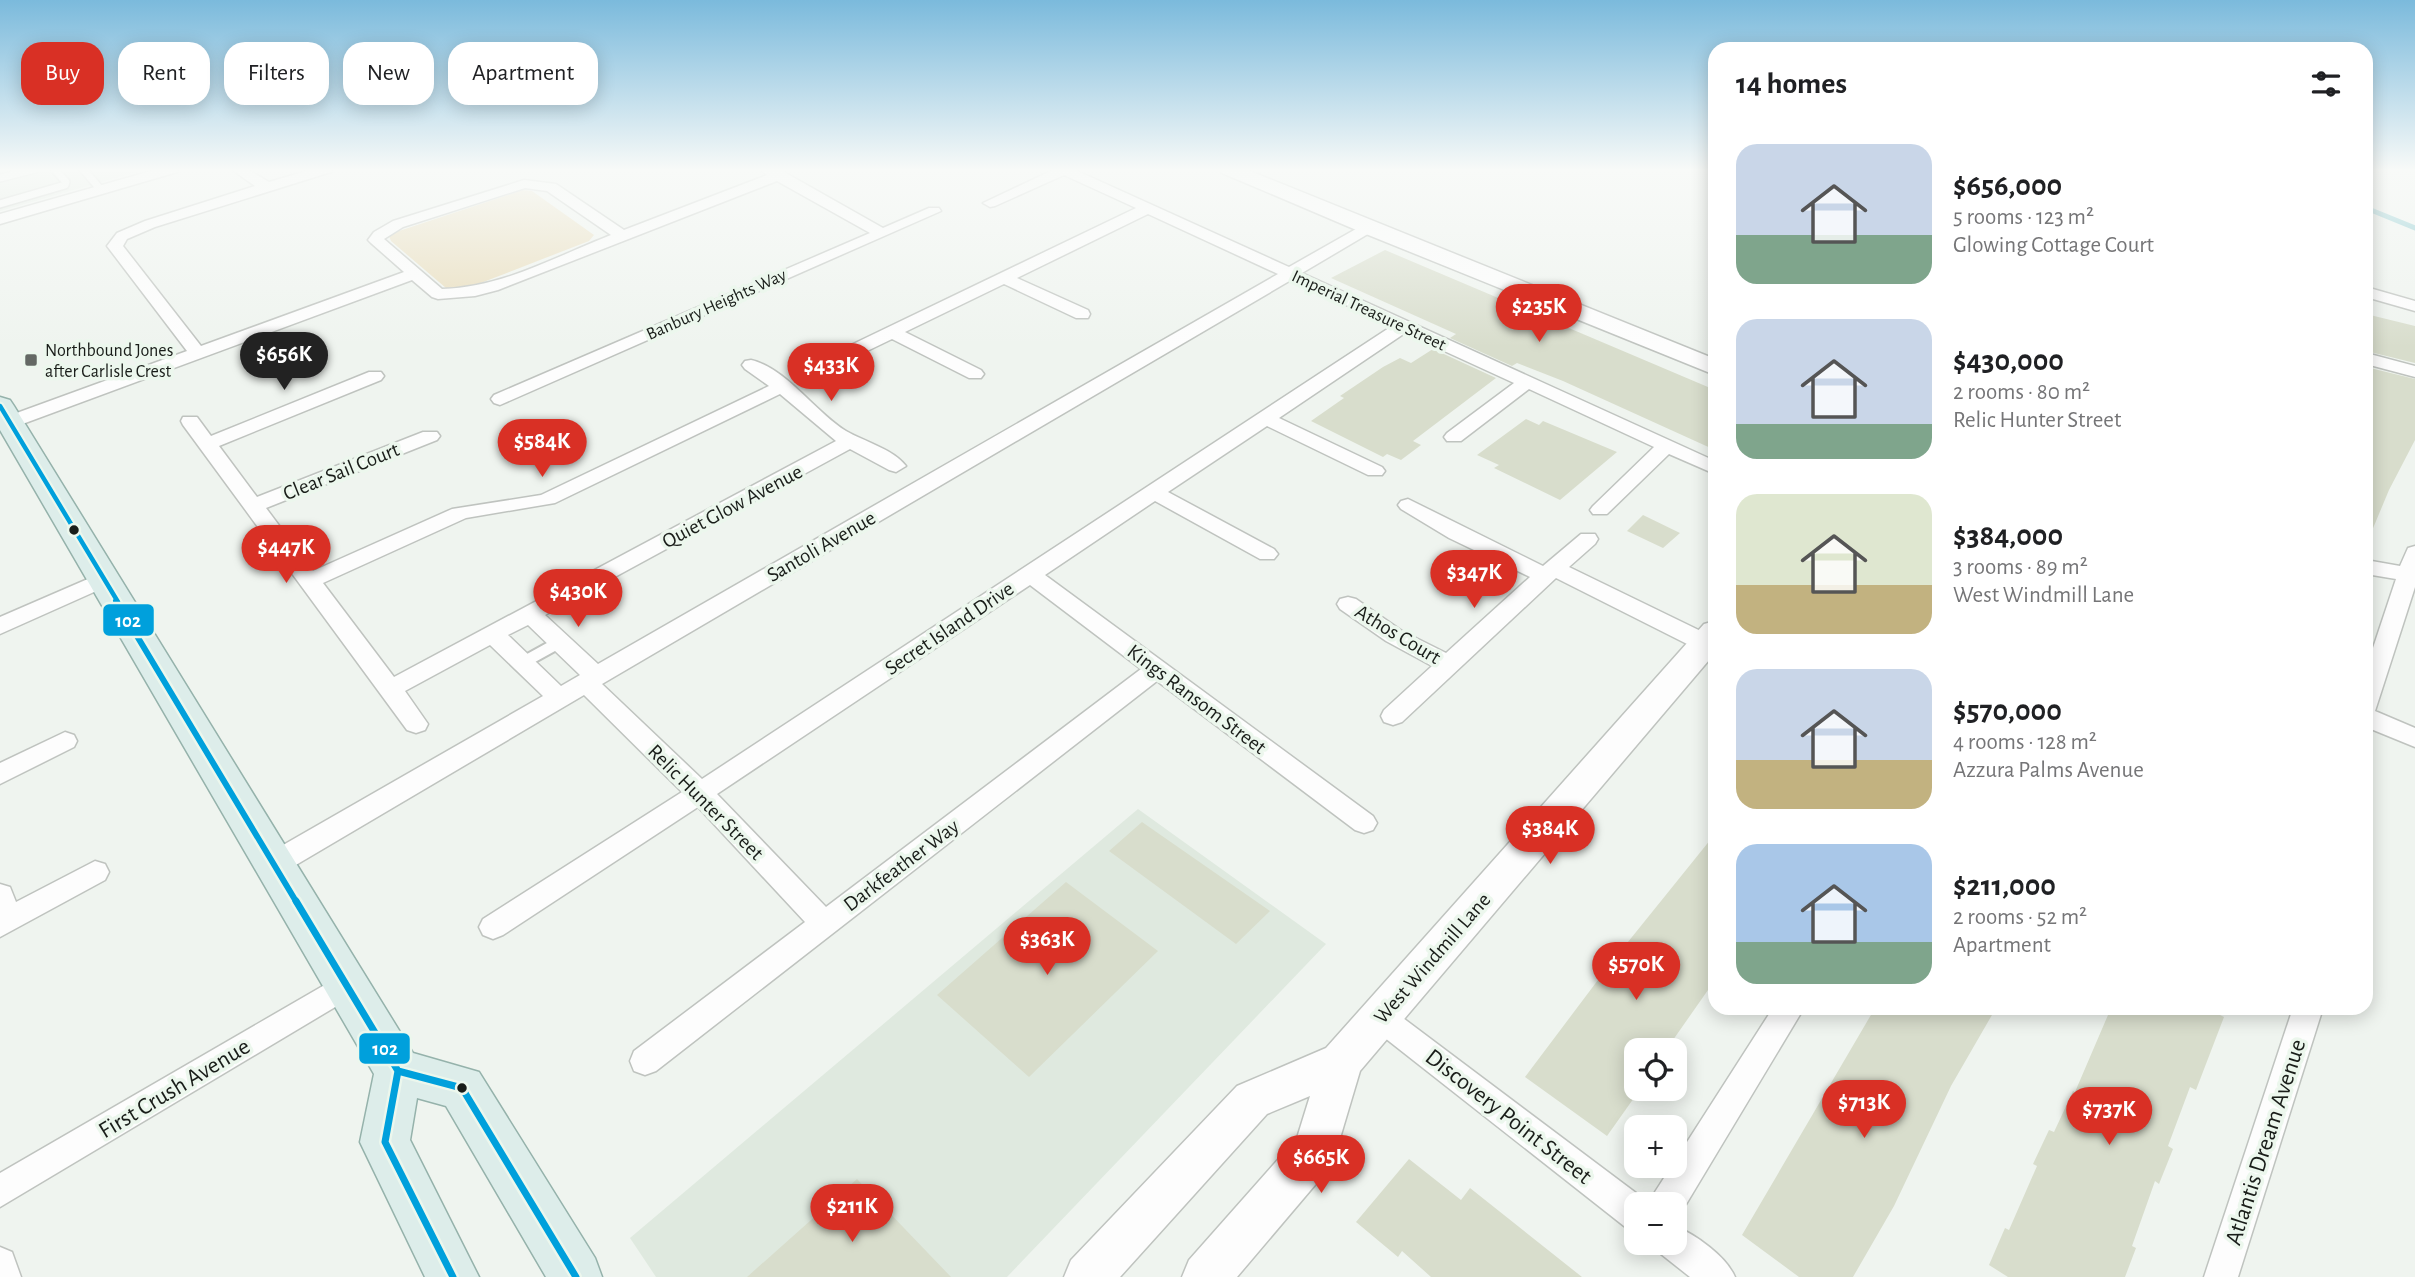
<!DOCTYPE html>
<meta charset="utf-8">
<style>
body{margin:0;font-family:"Alegreya Sans",sans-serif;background:#f6f6f6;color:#202124;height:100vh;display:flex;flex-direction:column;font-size:26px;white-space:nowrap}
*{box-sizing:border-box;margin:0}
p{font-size:23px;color:#757577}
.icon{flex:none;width:38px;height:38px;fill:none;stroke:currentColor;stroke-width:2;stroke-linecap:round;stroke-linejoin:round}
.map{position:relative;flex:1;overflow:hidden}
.side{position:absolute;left:1708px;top:42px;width:665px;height:973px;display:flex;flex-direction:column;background:#fff;border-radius:21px;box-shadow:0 4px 18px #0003}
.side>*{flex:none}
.hud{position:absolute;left:21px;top:42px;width:665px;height:63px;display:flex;gap:14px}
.controls{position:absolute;left:1624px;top:1038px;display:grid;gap:14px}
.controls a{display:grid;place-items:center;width:63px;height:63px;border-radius:14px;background:#fff;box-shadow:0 4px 18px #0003;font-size:35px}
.price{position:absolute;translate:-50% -60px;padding:0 16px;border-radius:24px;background:#d93025;color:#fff;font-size:23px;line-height:46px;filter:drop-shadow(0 2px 4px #0008)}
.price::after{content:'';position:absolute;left:50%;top:42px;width:21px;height:16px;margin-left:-10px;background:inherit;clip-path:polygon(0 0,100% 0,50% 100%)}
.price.on{background:#222;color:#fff}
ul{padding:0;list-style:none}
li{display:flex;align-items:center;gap:21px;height:175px;padding:0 28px}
li span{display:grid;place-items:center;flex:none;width:196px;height:140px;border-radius:21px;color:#555}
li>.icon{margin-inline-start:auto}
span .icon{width:84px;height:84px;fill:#fffc;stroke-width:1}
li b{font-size:30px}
h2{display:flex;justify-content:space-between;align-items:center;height:84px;padding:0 28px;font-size:30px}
.tag{padding:0 24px;border-radius:21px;background:#fff;box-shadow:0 4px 18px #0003;font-size:24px;line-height:63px}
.tag.on{background:#d93025;color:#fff}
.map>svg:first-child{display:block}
</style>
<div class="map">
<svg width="2415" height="1277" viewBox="0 0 2415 1277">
<rect width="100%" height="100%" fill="#eff4ef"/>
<path fill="#dfe9df" d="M0,169H147L0,211Z
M1138,809L1326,944L1007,1277H656L630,1238Z"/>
<path fill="#e8dcba" d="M523,190L532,191L594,235L589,241L473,286L446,288L391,241L389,236L399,231Z"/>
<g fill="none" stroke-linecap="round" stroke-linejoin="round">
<path stroke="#79c2c9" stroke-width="5" d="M2366,208L2415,228"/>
</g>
<path fill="#d8ddcc" d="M1385,250L1715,390V450L1563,381L1517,363L1512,366L1450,338L1456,334L1331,278Z
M2366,314L2415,326V363L2366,351Z
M1433,349L1496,378L1413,441L1421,445L1401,460L1387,454L1383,457L1311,421L1344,398L1340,396L1383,367L1400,358L1411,363Z
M2366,367L2415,379V440L2389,490L2366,545Z
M1526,419L1539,425L1543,421L1617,452L1560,500L1494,468L1499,465L1477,455Z
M1643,515L1680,533L1663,548L1627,531Z
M1142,822L1270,911L1236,944L1109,851Z
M1715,834V980L1666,1050H1636V1088H1641L1607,1136L1525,1077L1607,968Z
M1066,882L1158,951L1029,1077L937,995Z
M1875,1008H1996L1951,1086L1894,1206L1853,1277H1799L1742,1235Z
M2111,1008H2206L2224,1017L2196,1090L2190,1087L2168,1146L2173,1149L2159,1184L2155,1181L2132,1246L2136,1248L2125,1277H2008L1989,1265L2005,1228L2009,1230L2037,1166L2033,1164L2049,1130L2054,1132L2073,1091L2075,1092Z
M1409,1159L1461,1200L1470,1188L1582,1277H1431L1402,1251L1398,1257L1356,1222Z
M857,1179L951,1277H747Z"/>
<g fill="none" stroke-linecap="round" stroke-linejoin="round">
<g stroke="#bfc3bf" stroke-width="10">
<path id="lane-far1" d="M83,169L101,190
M0,178L35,169
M0,204L65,185L66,182L54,169"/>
</g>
<g stroke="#bfc3bf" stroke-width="15">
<path id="lane" d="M522,663L560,642"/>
</g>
<g stroke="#bfc3bf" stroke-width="3">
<path id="street" d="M158,169H179L177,172L0,224V214Z
M231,169H247L269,182L313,169H333L331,172L155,227L127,239L123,246L201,346L404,272L371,243L368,240L374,232L393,221L524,180L556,184L624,230L767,175L760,169H777L784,172L883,228L929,208H939L941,211L500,405L494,403L491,399L494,395L870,233L777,181L498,290L475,296L438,299L432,297L412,280L17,426H3L1,422L3,418L187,351L107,246L117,233L145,221L255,186ZM525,188L547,191L611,235C557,256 501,288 442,289L384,239L403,227Z
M1055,169H1073L1289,267L1363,225H1373L1376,228L1373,231L1302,273L1715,461V474L1669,454L1607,514H1593L1590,510L1593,506L1654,447L1529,389L1461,441H1447L1444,437L1447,433L1514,383L1405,333L1279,418L1382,467L1385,471L1382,475H1368L1267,426L1168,492L1274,549L1278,554L1274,559H1260L1155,501L1045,575L1373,816L1377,823L1373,830L1364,833L1355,830L1157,681L656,1071L645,1075L634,1071L630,1061L634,1051L805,922L698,807L503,935L493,939L483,935L479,927L483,919L682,792L584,695L284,872L274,875L264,872L261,864L264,856L543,696L490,645L405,691L428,724L425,730L416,733L407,730L183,425L181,421L183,417H197L211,436L369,372H381L384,376L381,380L219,446L257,497L423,432H437L440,436L437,440L266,508L313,571L452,509L541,495L769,386L745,369L742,365L745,361L751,360C786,368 815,412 846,431C863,441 893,449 906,466L896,472L889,470L850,449L545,615L598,664L1278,274L1148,214L1017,278L1088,310L1090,314L1088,318H1076L1004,284L905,332L981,370L984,374L981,378H969L892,339L863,353H851L848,349L851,345L1136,208L1064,175L995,206L990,207L983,203ZM1291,280L1392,326L702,779L602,684ZM780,394L836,441L394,677L323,583L466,518L555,503ZM1030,585L1141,669L826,907L717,794ZM528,625L580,675L561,686L508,635Z
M2366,287L2415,301V311L2366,297Z
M2366,353L2415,366V377L2366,364Z
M1408,499L1543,566L1581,534H1595L1598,539L1595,544L1569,567L1713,637L1715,645L1705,651L1697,649L1556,578L1402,722L1393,725L1384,722L1381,716L1384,710L1432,666L1386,641L1340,609L1337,604L1340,599L1348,597L1356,599L1402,631L1446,653L1530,577L1449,538L1401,509L1398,505L1401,501Z
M2415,546V587L2375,711L2415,728V747L2366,727V669L2396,579L2366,574V560L2400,566L2408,548Z
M104,572L112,574L115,579L112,584L0,634V617Z
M65,732L74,735L77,741L74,747L0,784V763Z
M95,861L105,864L109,872L105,880L0,937V884L10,887L16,902Z
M347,972L357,976L362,985L357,994L0,1207V1173Z
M1381,1005L1391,1009L1648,1202L1636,1204V1231L1624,1226L1371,1027L1366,1018L1371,1009Z
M1773,1008H1804L1679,1216L1675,1217V1204H1650L1655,1192Z
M2293,1008H2323L2238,1277H2204Z
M1675,1226C1696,1235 1726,1256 1735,1277H1690L1661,1254L1656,1242H1675Z
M0,1247L12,1252L21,1277H0Z"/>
</g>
<g stroke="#bfc3bf" stroke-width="3">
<path id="secondary" d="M1220,169H1245L1715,359V375L1361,232L1222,173Z
M1715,621V653L1360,1071L1332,1165L1237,1277H1182L1189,1260L1297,1138L1310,1096L1267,1114L1120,1277H1064L1071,1260L1237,1086L1326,1048L1704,624Z"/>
</g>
<g stroke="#95b2ab" stroke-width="3">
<path id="primary" d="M0,397L10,400L14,406L413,1053L479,1072L595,1258L602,1277H546L446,1106L417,1098L410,1140L479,1277H425L360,1142L374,1074L0,430Z"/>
</g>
<use href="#lane-far1" stroke="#fdfdfd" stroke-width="7"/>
<use href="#lane" stroke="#fdfdfd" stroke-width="11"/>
<use href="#street" fill="#fdfdfd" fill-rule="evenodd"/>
<use href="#secondary" fill="#fdfdfd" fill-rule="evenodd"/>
<use href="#primary" fill="#ddedea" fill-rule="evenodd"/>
<g stroke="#ecf7ed" stroke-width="9">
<path id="bus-1-far2" d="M0,406L118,602"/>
</g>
<g stroke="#ecf7ed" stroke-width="11">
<path id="bus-1-far1" d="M116,601L297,903"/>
</g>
<g stroke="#ecf7ed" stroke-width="12">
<path id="bus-1" d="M296,901L398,1071L385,1142L453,1277
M398,1071L462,1088L576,1277"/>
</g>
<use href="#bus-1-far2" stroke="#00a0dc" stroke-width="4.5"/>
<use href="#bus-1-far1" stroke="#00a0dc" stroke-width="6"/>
<use href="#bus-1" stroke="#00a0dc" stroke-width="7"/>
</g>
<linearGradient id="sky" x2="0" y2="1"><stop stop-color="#7bbadc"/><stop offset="0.49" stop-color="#f8faf8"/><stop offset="1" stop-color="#f8faf8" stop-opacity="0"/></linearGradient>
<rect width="2415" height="347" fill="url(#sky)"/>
<rect fill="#646864" stroke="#ecf7ed" stroke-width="2.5" x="24" y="353" width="14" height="14" rx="3.5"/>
<g fill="#191d19" stroke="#ecf7ed" stroke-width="2.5">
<circle cx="74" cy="530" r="6"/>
<circle cx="462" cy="1088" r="6"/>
</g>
<g text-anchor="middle" stroke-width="7" stroke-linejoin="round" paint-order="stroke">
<g font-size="18" fill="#191d19" stroke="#ecf7ed">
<text transform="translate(716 304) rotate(-24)" y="6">Banbury Heights Way</text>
<text transform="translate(1369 310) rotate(25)" y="6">Imperial Treasure Street</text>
</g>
<g font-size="18" fill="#191d19" stroke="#ecf7ed" text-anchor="start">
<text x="45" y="356">Northbound Jones<tspan x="45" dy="21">after Carlisle Crest</tspan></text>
</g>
<g font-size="21" fill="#191d19" stroke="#ecf7ed">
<text transform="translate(341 471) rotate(-22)" y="7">Clear Sail Court</text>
<text transform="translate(732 506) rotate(-28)" y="7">Quiet Glow Avenue</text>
<text transform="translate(821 546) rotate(-30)" y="7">Santoli Avenue</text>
<text transform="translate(949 628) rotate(-34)" y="7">Secret Island Drive</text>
<text transform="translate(1398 634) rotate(31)" y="7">Athos Court</text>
<text transform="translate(1197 699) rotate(37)" y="7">Kings Ransom Street</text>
<text transform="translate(706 802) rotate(45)" y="7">Relic Hunter Street</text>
<text transform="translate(901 865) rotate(-37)" y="7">Darkfeather Way</text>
<text transform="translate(1432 958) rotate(-49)" y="7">West Windmill Lane</text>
</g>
<g font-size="24" fill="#191d19" stroke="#ecf7ed">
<text transform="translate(174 1088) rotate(-31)" y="8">First Crush Avenue</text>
<text transform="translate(1509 1116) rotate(38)" y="8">Discovery Point Street</text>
<text transform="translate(2265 1142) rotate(-72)" y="8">Atlantis Dream Avenue</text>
</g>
</g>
<g stroke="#ecf7ed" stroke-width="2.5">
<rect x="102" y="603" width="53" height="34" rx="7" fill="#00a0dc"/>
<rect x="358" y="1032" width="53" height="33" rx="7" fill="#00a0dc"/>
</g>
<g font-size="19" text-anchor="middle" font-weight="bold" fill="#fff">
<text x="128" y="627">102</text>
<text x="385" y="1055">102</text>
</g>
</svg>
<div class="controls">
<a><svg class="icon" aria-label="locate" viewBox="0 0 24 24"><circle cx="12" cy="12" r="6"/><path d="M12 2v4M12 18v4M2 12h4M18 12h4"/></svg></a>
<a>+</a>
<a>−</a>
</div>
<b class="price" style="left:1539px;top:344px">$235K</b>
<b class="price on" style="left:284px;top:392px">$656K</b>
<b class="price" style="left:831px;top:403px">$433K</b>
<b class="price" style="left:542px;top:479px">$584K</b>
<b class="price" style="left:286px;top:585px">$447K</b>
<b class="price" style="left:1474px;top:610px">$347K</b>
<b class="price" style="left:578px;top:629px">$430K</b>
<b class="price" style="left:1550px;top:866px">$384K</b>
<b class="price" style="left:1047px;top:977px">$363K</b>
<b class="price" style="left:1636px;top:1002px">$570K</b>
<b class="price" style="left:1864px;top:1140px">$713K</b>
<b class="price" style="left:2109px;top:1147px">$737K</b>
<b class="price" style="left:1321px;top:1195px">$665K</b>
<b class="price" style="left:852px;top:1244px">$211K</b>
<div class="hud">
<a class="tag on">Buy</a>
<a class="tag">Rent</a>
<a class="tag">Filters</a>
<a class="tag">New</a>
<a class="tag">Apartment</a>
</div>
<section class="side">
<h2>14 homes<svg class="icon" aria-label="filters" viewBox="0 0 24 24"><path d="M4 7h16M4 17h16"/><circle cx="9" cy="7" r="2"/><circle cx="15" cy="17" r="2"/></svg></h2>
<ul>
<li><span style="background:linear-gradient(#c9d6e8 65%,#7fa58c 0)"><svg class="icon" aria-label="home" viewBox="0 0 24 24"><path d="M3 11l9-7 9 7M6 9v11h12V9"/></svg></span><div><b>$656,000</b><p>5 rooms · 123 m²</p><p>Glowing Cottage Court</p></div></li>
<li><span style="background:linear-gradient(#c9d6e8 75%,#7fa58c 0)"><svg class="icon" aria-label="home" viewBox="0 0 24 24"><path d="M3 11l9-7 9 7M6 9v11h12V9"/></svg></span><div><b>$430,000</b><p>2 rooms · 80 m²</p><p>Relic Hunter Street</p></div></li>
<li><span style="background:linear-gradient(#dfe7d0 65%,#c2b280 0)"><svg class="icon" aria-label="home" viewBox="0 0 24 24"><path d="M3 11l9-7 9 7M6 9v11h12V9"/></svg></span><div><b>$384,000</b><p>3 rooms · 89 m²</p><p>West Windmill Lane</p></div></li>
<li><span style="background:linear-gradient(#c9d6e8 65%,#c2b280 0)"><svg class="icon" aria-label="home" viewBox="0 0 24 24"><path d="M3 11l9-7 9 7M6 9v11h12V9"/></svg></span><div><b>$570,000</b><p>4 rooms · 128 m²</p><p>Azzura Palms Avenue</p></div></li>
<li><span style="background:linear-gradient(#a9c7e8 70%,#7fa58c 0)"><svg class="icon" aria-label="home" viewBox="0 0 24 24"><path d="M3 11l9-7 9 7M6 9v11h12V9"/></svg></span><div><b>$211,000</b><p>2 rooms · 52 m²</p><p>Apartment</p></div></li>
</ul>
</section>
</div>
